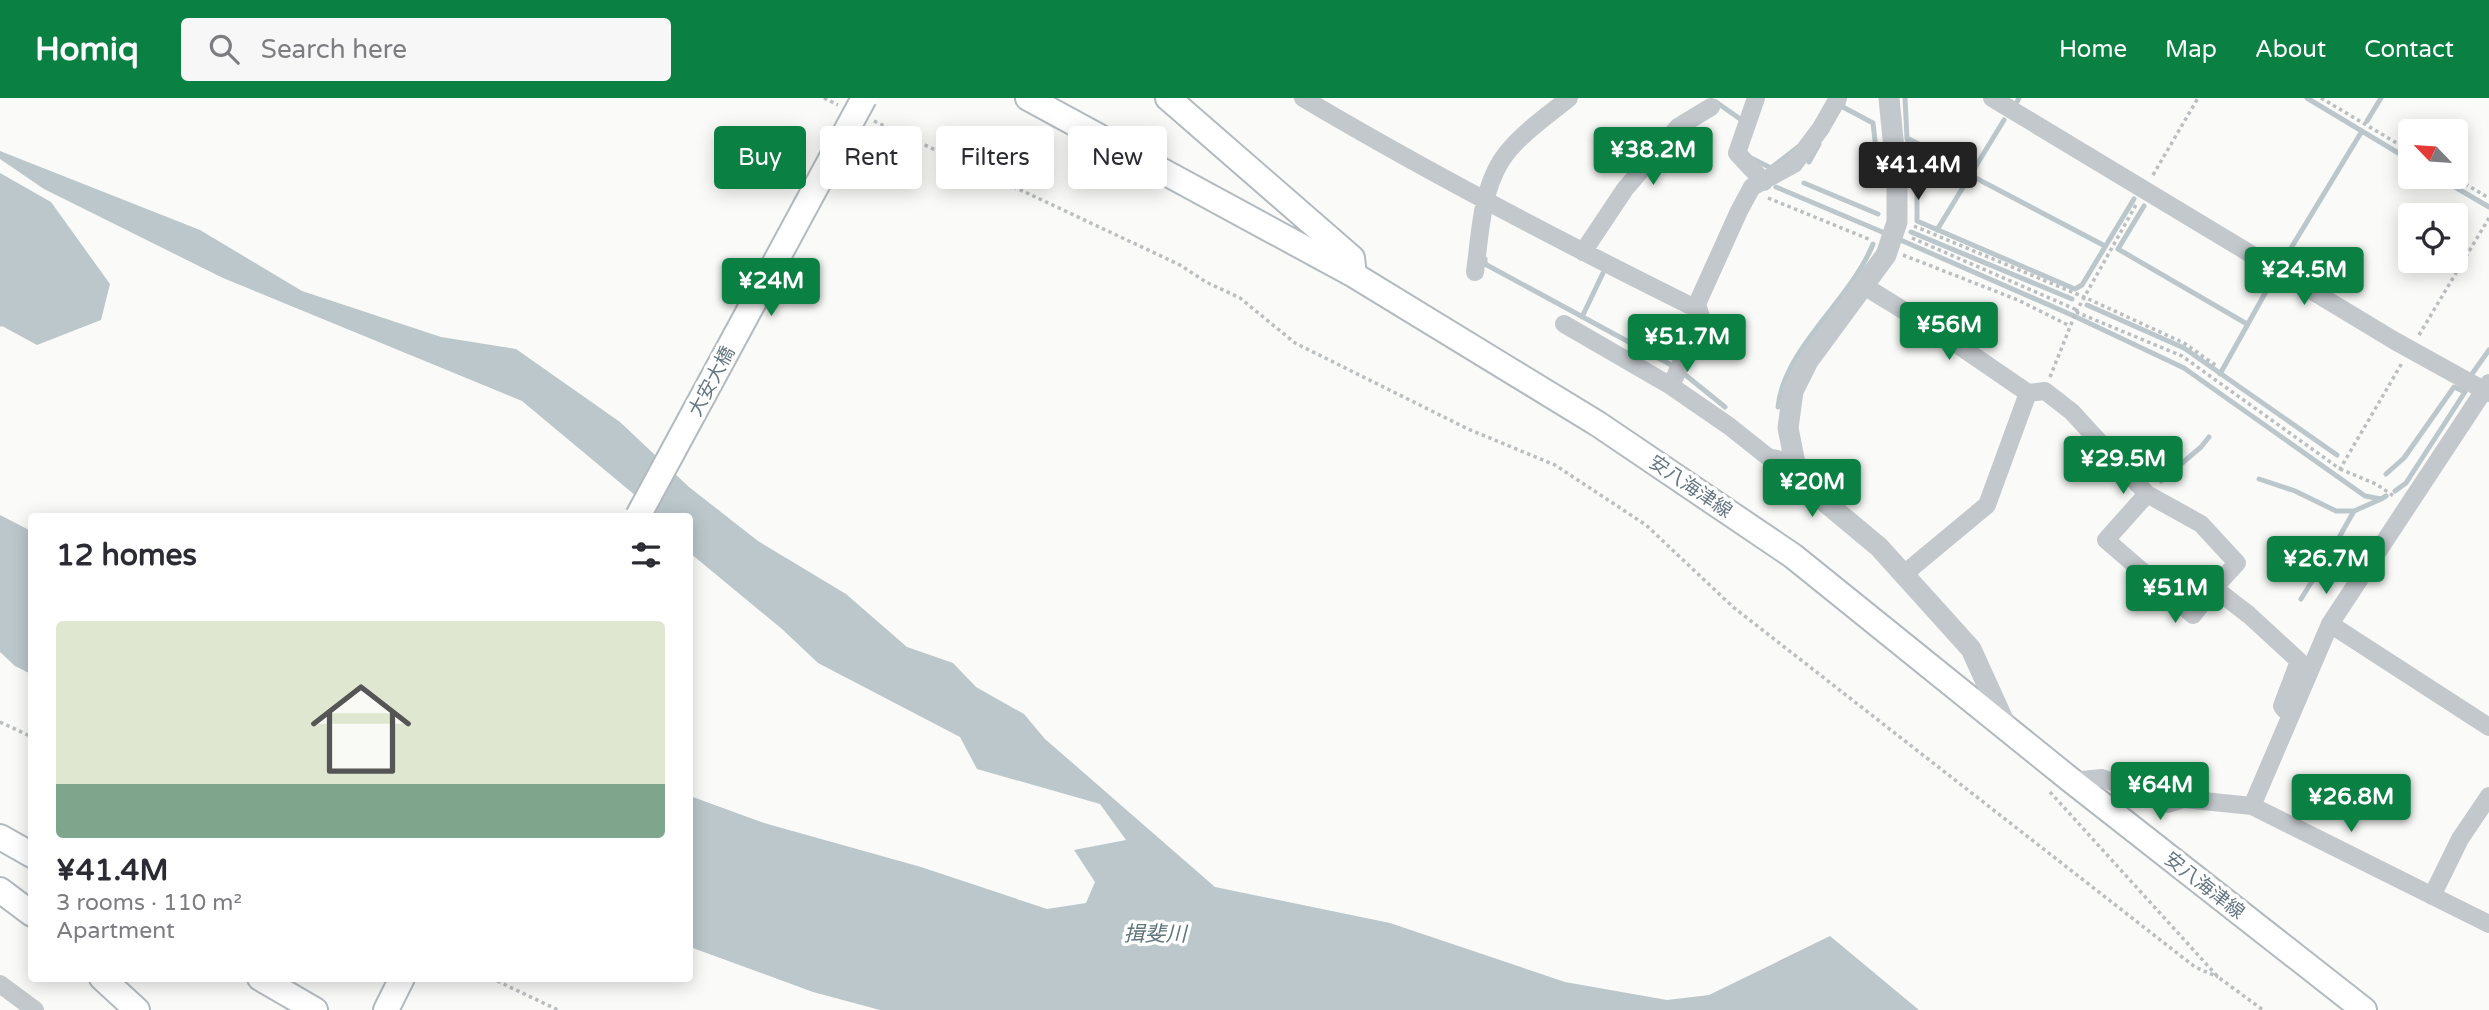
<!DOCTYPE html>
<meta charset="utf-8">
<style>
body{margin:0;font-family:"Varela Round","Noto Sans JP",sans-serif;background:#f7f7f7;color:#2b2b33;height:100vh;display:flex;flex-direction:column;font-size:26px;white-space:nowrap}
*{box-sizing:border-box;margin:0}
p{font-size:23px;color:#7c7c81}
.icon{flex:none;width:38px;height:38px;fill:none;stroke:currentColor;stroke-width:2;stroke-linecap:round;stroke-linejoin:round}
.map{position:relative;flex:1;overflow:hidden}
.drawer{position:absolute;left:28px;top:415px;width:665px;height:469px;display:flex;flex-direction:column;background:#fff;border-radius:7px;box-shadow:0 4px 18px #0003}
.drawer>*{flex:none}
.banner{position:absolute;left:714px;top:28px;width:665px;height:63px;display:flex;gap:14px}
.needle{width:46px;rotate:295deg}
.tools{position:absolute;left:2398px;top:21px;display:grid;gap:14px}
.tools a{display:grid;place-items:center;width:70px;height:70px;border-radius:7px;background:#fff;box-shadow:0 4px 18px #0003;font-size:35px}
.price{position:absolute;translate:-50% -60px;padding:0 16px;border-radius:7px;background:#0b8043;color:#fff;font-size:23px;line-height:46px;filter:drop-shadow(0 2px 4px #0008)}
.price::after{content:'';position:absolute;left:50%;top:42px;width:21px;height:16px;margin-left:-10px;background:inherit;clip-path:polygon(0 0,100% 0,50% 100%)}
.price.on{background:#222;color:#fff}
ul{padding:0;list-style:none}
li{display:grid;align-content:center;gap:14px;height:371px;padding:0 28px}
li span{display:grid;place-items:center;height:217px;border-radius:7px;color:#555}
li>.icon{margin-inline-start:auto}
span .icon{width:126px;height:126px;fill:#fffc;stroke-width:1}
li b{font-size:30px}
h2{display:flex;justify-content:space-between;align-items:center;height:84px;padding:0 28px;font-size:30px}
.tag{padding:0 24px;border-radius:7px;background:#fff;box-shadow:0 4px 18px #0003;font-size:24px;line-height:63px}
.tag.on{background:#0b8043;color:#fff}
header{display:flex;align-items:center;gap:42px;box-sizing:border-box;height:98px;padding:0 35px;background:#0b8043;color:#fff}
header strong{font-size:33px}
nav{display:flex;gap:38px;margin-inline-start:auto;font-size:24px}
.search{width:490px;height:63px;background:#f7f7f7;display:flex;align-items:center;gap:18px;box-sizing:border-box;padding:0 24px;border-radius:7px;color:#7c7c81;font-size:26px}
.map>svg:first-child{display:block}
</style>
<header>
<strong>Homiq</strong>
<div class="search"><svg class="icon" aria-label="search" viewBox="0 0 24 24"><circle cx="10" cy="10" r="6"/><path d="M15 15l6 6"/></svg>Search here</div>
<nav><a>Home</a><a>Map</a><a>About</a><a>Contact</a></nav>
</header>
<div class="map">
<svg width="2489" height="912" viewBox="0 0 2489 912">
<rect width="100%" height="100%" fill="#fafaf8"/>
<path fill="#bbc7cb" d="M0,53L200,132L302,193L441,239L516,251L620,324L689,389L758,443L846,496L907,549L953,565L976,589L1024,616L1045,641L1215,789L1390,825L1565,884L1667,902L1709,897L1830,838L1919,912H880L813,894L690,849V698L764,725L921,769L1047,811L1086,805L1095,784L1074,752L1126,742L1100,706L977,671L960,639L818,565L782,531L690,455V418H655L636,398L522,303L223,180L44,91L0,61Z
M0,75L51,104L110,186L101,222L37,247L2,228L0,229Z
M0,417L31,433V576L15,568L0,554Z"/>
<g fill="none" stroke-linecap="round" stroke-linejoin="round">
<path stroke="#bbc7cb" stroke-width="5" d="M1905,0L1907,40L1917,77V123L2075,191L2082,187L2134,101
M2307,0L2410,62
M1716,4L1743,23
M1843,6L1841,8L1873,25L1879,77
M2016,6L2019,0
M2367,23L2381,0
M1907,40L1972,74
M1751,60L1771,70L1798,49
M1809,64L1819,46
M1970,77L2105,148
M2438,79L2489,109
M1804,85L1878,116
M1776,89L1887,136
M2144,108L2118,151L2247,226
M1937,132L2004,22
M1911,134L2072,201
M1896,140L2074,218L2184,270L2365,398L2381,401L2386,398
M1485,161V166L1675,269
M2282,165L2362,33
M2087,207L2184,250L2337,357
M1582,219L1603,175
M1683,275L1725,309
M2220,276L2273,181
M1778,309C1784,250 1851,202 1873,146
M2386,376L2404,360L2454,289L2465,294
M2259,381L2295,393L2336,413H2354
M2161,383L2201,349L2209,339
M2395,393L2406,385L2465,294L2467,283L2489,252
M2333,450L2354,413L2379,402
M2301,501L2327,459"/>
<g stroke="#b3babf" stroke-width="28">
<path id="secondary" d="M1028,0L1354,177L1598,326L1793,458L2072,683L2364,912
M1168,0L1352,160L1354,177
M0,739L32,757
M0,792L32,816
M102,880L137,912
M260,880L315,912
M386,912L402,880"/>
</g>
<path stroke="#bbbfc2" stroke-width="3.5" stroke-dasharray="3.5 3.5" stroke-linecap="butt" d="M824,0L838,7
M2321,0L2410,53
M874,23L1180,167L1206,184L1240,200L1295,245L1468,331L1555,367L1646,427L1733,509L2195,869L2218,879
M2153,77L2198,0
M2453,79L2489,100
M1768,100L1871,142
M1914,128L2084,199L2184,245L2218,269
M1912,140L2077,212
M1903,157L2018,202L2070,228
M2076,214L2182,258L2340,371L2402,265
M2419,237L2489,120
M2050,279L2076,214L2137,105
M2340,371L2376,386L2395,399
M0,624L32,639
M2050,694L2218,879L2263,912
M491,880L558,912"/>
<path stroke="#c3c8cc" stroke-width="18" d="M1303,0C1429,75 1558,142 1689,207L1697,206
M1756,0L1737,55L1764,84
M1992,0L2395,243L2489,295
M1583,154L1625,91L1678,29L1711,9
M1475,174C1480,138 1481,95 1501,63C1517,38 1546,19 1569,0
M1864,188L1942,236L2028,295L2045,293L2072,314L2147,396L2201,426L2237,465L2214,490
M1564,226L1671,288L1729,328L1768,359L1795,365
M1671,288L1701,219L1697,206L1739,113L1752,89L1794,66L1821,30L1838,0
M2147,396L2106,442L2193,517L2214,490L2249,517L2299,563L2282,608L2284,611
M1904,476L1987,407L2028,295
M2330,526L2489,629
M2072,683L2102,680L2168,706L2184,701L2252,708L2489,826
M2252,708L2330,526L2489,285
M2432,798L2460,741L2489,698
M0,886L35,912"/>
<path stroke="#c3c8cc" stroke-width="21" d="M1889,0L1897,82V124L1886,157L1808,263L1793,293L1788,330L1795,365L1805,382L1819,399L1879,449L1971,551L2006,628"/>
<use href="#secondary" stroke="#fff" stroke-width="24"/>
<g stroke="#b3babf" stroke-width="28" stroke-linecap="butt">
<path id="secondary-bridge" d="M638,418L864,0"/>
</g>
<use href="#secondary-bridge" stroke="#fff" stroke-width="24"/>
</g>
<g text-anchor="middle" stroke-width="7" stroke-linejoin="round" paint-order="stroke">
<g font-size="19" fill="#657683" stroke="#fff">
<text transform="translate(711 283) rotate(-62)" y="7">大安大橋</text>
<text transform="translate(1691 388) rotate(34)" y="7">安八海津線</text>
<text transform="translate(2205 787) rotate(38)" y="7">安八海津線</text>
</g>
<g font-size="21" font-style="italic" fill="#60757c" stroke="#fff">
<text x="1155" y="843">揖斐川</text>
</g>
</g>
</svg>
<div class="tools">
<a><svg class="needle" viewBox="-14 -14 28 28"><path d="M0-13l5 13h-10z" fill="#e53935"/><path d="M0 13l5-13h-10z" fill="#7c7c81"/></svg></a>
<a><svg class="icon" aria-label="locate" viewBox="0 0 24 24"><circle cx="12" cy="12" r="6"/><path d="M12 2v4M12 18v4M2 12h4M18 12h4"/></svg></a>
</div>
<b class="price" style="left:1653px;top:89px">¥38.2M</b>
<b class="price on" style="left:1918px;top:104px">¥41.4M</b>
<b class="price" style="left:2304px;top:209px">¥24.5M</b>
<b class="price" style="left:771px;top:220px">¥24M</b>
<b class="price" style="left:1949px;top:264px">¥56M</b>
<b class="price" style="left:1687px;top:276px">¥51.7M</b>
<b class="price" style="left:2123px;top:398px">¥29.5M</b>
<b class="price" style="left:1812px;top:421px">¥20M</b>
<b class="price" style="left:2326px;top:498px">¥26.7M</b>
<b class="price" style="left:2175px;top:527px">¥51M</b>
<b class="price" style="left:2160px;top:724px">¥64M</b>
<b class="price" style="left:2351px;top:736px">¥26.8M</b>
<div class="banner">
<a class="tag on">Buy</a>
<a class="tag">Rent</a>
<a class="tag">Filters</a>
<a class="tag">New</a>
</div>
<section class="drawer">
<h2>12 homes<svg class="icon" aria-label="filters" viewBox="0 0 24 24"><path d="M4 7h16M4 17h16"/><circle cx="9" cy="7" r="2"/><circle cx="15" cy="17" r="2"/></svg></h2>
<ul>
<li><span style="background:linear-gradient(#dfe7d0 75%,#7fa58c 0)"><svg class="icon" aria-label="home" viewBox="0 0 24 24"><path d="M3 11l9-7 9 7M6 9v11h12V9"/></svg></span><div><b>¥41.4M</b><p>3 rooms · 110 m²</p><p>Apartment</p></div></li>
</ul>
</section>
</div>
